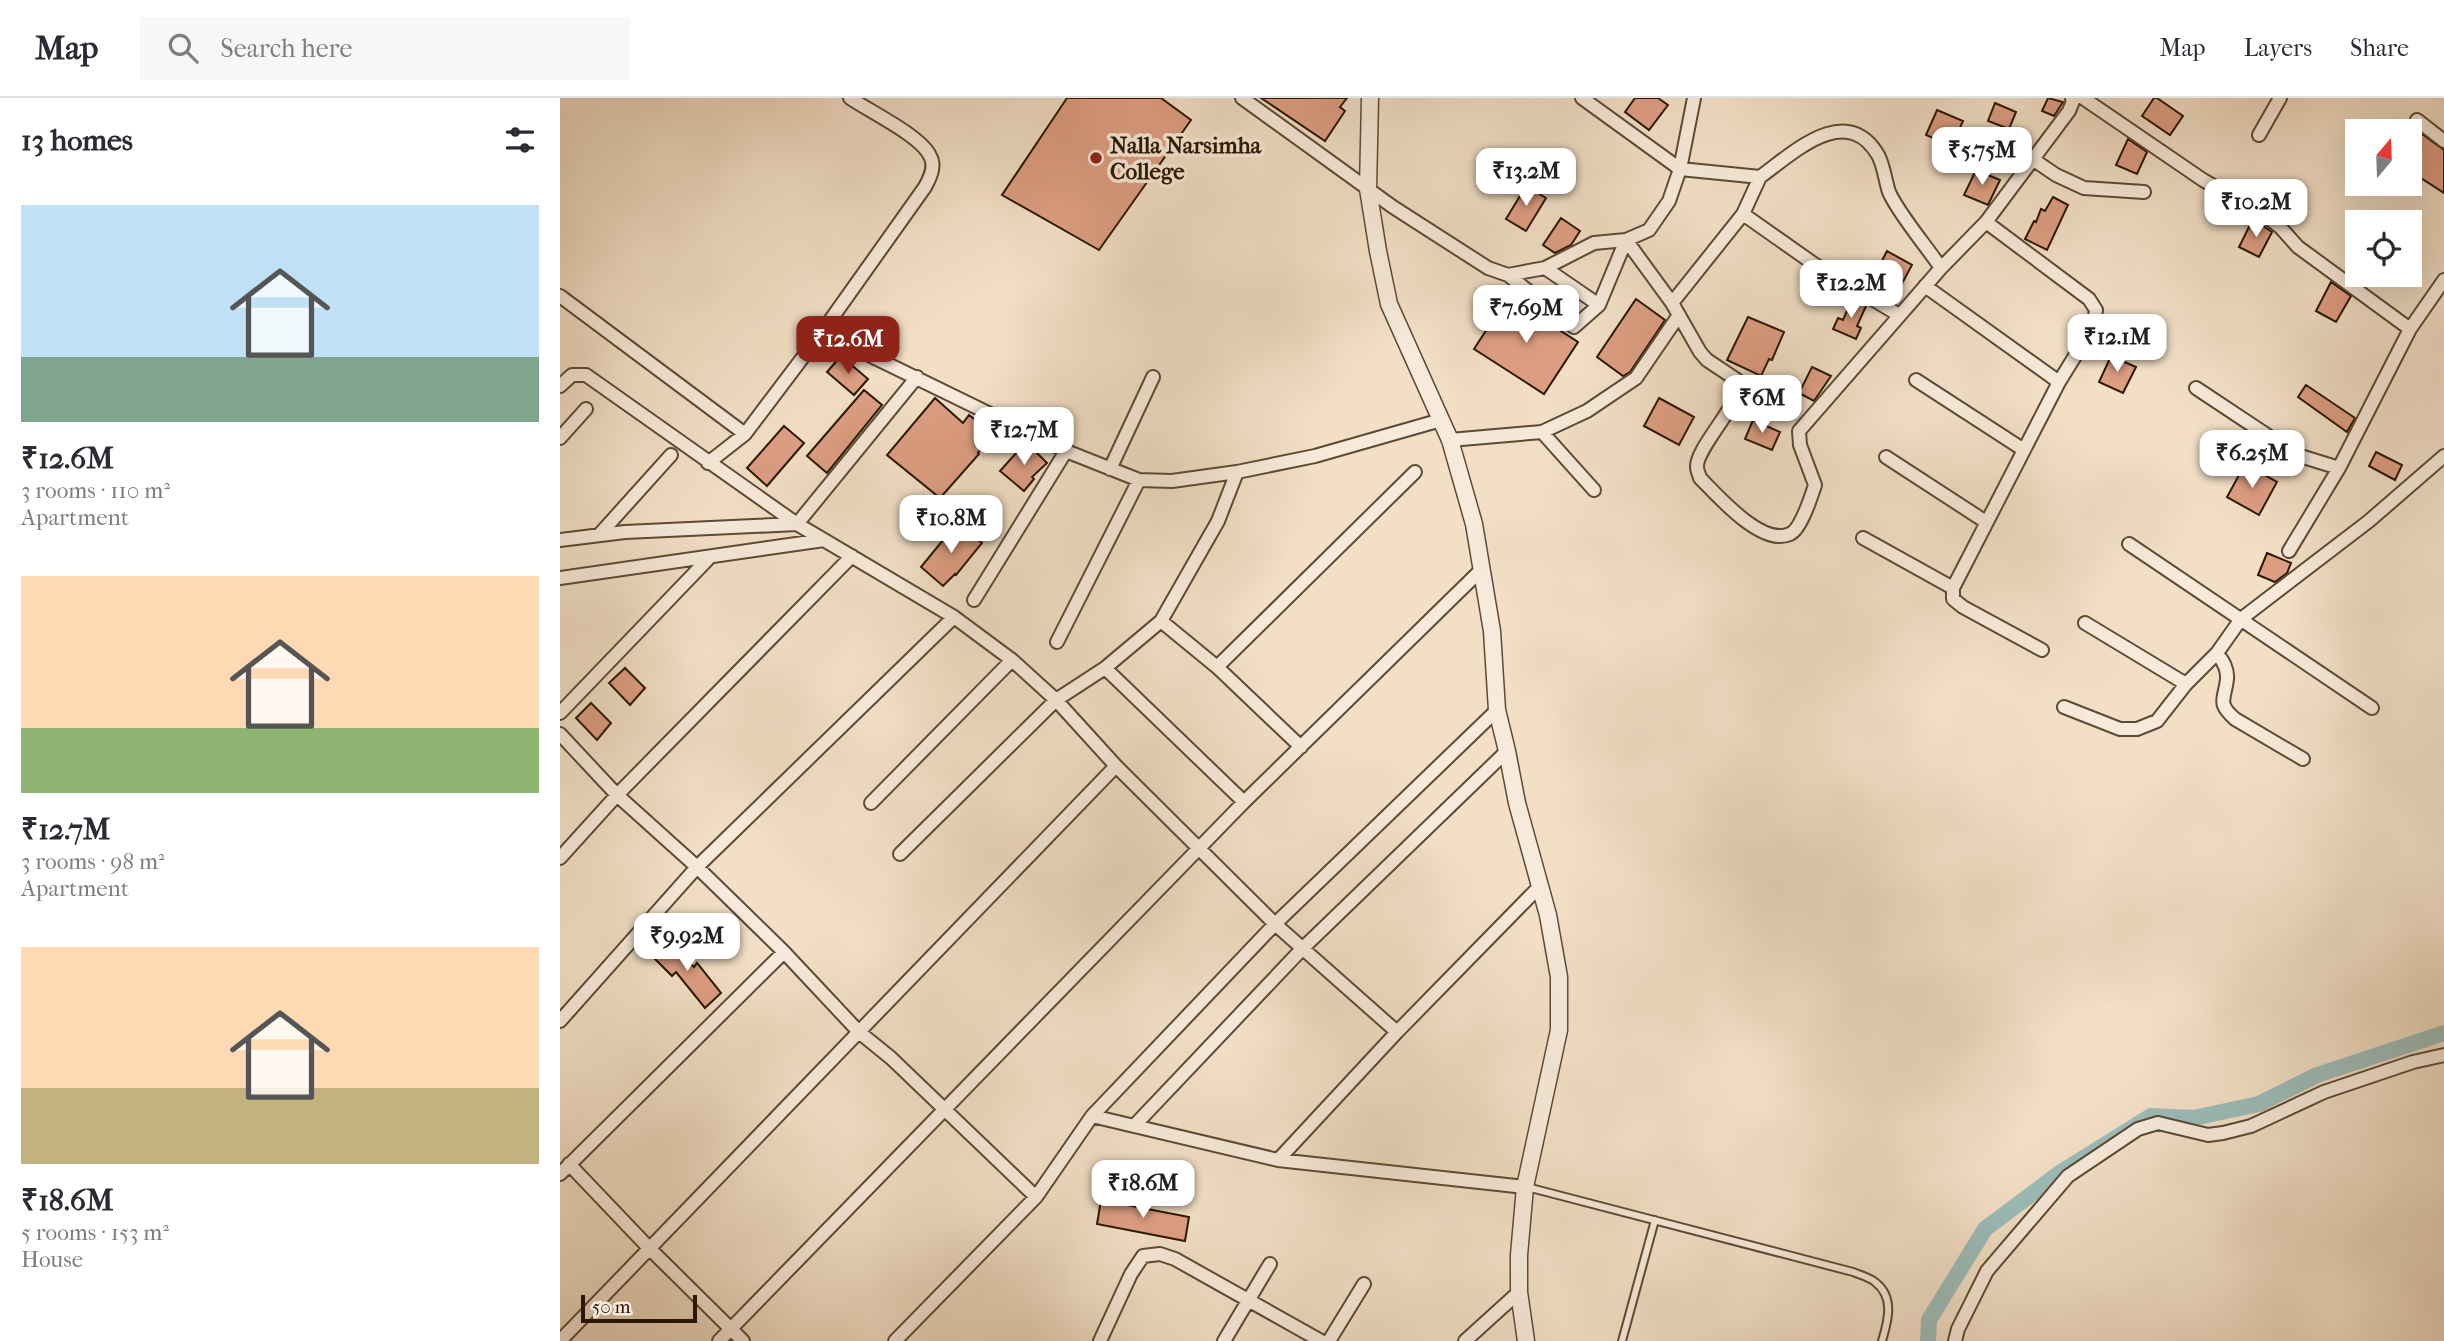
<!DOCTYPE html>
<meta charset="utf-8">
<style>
body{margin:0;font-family:"IM FELL French Canon",serif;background:#f7f7f7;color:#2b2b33;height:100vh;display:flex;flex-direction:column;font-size:26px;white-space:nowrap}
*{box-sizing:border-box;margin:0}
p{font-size:23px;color:#7c7c81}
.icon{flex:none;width:38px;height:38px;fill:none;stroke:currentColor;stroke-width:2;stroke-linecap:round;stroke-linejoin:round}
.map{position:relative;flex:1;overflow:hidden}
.side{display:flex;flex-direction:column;background:#fff;width:560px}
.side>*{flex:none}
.needle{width:46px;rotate:19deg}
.controls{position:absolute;left:1785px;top:21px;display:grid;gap:14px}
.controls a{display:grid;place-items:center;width:77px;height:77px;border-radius:0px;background:#fff;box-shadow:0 7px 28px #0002;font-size:35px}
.scale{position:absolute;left:21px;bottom:18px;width:116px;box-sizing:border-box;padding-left:7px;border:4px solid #2b1803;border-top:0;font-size:19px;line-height:24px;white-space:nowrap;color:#2b1803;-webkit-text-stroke:5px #f7eada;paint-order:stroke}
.price{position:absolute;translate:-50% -60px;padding:0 16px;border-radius:14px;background:#fff;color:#222;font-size:23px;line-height:46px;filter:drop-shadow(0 2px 4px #0008)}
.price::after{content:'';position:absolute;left:50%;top:42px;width:21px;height:16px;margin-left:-10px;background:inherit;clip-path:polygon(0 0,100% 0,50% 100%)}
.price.active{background:#8f2418;color:#fff}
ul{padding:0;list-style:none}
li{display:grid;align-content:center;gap:14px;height:371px;padding:0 21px}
li span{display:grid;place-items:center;height:217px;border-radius:0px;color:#555}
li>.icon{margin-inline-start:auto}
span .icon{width:126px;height:126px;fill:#fffc;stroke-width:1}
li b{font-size:30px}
h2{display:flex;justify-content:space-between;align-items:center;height:84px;padding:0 21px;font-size:30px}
header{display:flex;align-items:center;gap:42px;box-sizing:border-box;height:98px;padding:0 35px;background:#fff;border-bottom:2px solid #e1e1e2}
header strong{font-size:33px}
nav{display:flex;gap:38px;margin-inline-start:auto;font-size:24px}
.search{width:490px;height:63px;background:#f7f7f7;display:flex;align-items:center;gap:18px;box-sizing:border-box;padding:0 24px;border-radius:0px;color:#7c7c81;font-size:26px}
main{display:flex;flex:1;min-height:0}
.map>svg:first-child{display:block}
</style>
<header>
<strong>Map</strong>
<div class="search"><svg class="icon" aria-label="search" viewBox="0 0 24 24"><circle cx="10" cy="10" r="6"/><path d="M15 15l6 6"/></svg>Search here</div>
<nav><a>Map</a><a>Layers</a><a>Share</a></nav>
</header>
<main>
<section class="side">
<h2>13 homes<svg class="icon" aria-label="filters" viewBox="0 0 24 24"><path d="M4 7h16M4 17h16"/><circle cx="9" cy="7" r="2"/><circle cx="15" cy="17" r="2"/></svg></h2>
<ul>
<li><span style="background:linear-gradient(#bfe0f5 70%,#7fa58c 0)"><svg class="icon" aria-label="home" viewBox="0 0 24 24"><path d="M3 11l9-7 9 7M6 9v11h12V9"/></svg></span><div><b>₹12.6M</b><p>3 rooms · 110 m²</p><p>Apartment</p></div></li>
<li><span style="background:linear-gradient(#ffd9b3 70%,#8fb573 0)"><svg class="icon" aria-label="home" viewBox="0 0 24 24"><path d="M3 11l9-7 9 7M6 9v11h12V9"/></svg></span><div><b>₹12.7M</b><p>3 rooms · 98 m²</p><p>Apartment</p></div></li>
<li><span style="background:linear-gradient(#ffd9b3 65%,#c2b280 0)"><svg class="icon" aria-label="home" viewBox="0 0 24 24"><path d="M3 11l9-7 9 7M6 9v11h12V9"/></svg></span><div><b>₹18.6M</b><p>5 rooms · 153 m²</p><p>House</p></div></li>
</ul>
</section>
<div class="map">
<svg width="1884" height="1243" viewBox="0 0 1884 1243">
<rect width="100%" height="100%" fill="#f2dfc6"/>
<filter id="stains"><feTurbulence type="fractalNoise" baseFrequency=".00286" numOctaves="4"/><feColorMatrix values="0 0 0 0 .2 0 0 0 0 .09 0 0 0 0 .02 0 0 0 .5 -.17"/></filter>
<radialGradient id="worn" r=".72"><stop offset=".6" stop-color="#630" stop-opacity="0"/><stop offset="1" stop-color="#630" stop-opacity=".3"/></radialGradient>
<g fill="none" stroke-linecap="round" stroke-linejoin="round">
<path stroke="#9cbcb9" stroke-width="16" d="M1368,1243L1369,1222L1425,1131L1501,1074L1591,1018L1633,1020L1699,1006L1757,977L1884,935"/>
</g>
<path fill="#dd9e82" stroke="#2b1803" stroke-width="2" d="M507,0H601L631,22L539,152L442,97Z
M701,0H787L780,9L785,13L765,43Z
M1075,0H1098L1108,7L1089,32L1065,14Z
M1488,0L1503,4L1494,18L1482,13Z
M1594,0H1597L1623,18L1610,37L1582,18Z
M1435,5L1456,14L1449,31L1428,23Z
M1377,12L1403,23L1392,48L1366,37Z
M1855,31L1884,52V95L1850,73V39Z
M1568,41L1587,54L1577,76L1556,67Z
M1416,72L1440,82L1428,107L1404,97Z
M966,88L986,100L966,133L946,121Z
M1493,99L1508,107L1487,152L1465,141L1474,123L1476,124L1481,111L1485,113Z
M1001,120L1020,133L1011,147L995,155L983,147Z
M1693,121L1712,134L1699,159L1679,149Z
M1327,153L1352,167L1338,193L1313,180Z
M1771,184L1791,198L1776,224L1756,213Z
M948,199L1018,244L984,296L914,251Z
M1293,199L1306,208L1297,228L1301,230L1296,241L1273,231L1278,220L1283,222Z
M1076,201L1105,222L1070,274L1063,278L1037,259Z
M1188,219L1224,234L1212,262L1209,261L1201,278L1167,262Z
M281,258L308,281L294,297L267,274Z
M1551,258L1576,269L1563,295L1539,284Z
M1252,269L1271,278L1254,303L1239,295Z
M1746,287L1795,320L1787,334L1738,299Z
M304,292L322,307L267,375L247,358Z
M375,300L403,325L409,317L433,336L418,355L419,356L380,400L327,357Z
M1099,300L1134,319L1119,347L1084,328Z
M1193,322L1220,334L1212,352L1185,341Z
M224,328L244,345L207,388L187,370Z
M466,344L487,365L472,379L474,381L464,393L440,373Z
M1816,354L1842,367L1835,382L1809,368Z
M1685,366L1717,384L1699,417L1667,399Z
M397,425L422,445L396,477L395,476L383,488L361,469Z
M1707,455L1731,465L1727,475L1715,484L1698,477Z
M65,570L85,590L70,607L49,585Z
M31,605L51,625L37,642L16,620Z
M106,842L134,869L137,865L161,895L145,910L116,874L112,878L91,857Z
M541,1102L629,1119L625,1143L537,1126Z"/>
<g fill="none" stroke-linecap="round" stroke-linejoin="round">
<g stroke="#5d4a34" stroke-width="10">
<path id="service" d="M967,1089L1293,1174C1300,1177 1309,1179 1315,1184C1335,1199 1328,1223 1322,1243
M1062,1243L1095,1122"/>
</g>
<g stroke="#5d4a34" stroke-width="16">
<path id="minor" d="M682,0L833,109L928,170L948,177L985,170L1034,145L1066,142L1089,132L1109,103L1120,71L1134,0
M1022,0L1120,71L1200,79L1183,116L1112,205
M1523,0L1643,82L1706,118L1720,129L1738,149L1850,231
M1857,22L1884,43
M1699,37L1720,0
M1474,62L1496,77L1524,90L1584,94
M1200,79C1232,56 1286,3 1318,57C1324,68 1325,82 1329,94C1338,115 1367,149 1381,170
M1183,116L1254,166L1339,217
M1066,142L1112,205L1140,254L1147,262L1177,282L1180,287C1175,312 1136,351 1137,369C1137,373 1139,376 1140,380C1158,398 1202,449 1230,436C1241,431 1251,399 1255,387L1240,347L1239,333L1381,170L1426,124
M985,170L1039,207
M948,177L1014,229L1039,207L1066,142
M1365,188L1499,284L1393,490V501L1403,509L1482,552
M0,198L185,336
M262,234L365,89C370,80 376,68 370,58C361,38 309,13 290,0
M1356,282L1464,352
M1499,284L1533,229L1536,212L1529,201L1426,124L1509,13L1513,3L1512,0
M0,288L12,277H26L237,426L394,519L452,562L496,602L545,570L601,523L658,423L677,374
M1636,290L1737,357L1779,370
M982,334L1034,392
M0,340L26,311
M890,342L982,334L1027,313L1076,280L1119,217
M1326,359L1426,424
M148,365L185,336L262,234L506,353L579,382L612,383L677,374L755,358L881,322
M550,371L593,279
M39,437L111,357
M1303,440L1393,490
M0,442L65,434L237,426L357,279
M1569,446L1812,610
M1729,453L1779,370L1850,231L1884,182
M0,480L264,442
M414,502L506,353
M601,523L657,569L741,649
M1525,525L1626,586
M497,544L579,382
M1657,555C1663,563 1668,571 1667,581C1665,602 1656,604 1675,621L1743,661
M657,569L855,374
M545,570L684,704
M1504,609L1560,631H1577L1597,623L1626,586L1657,555L1681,521L1809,423L1884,358
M0,615L149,460
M0,636L57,697L137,769L224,854L299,934L331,960L476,1099
M556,668L715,826L837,934
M311,705L452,562
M0,760L57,697L292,458
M0,923L137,769L394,519
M532,1018L718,1062L965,1089
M574,1028L742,851L947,653
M718,1062L837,934L980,788
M9,1066L90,1151L183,1243
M0,1076L224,854
M0,1243L556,668L496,602L340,756
M159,1243L684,704L922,471
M335,1243L476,1099L532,1018L715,826L937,612
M540,1243L571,1176L583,1158L600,1156L615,1161L761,1243
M664,1243L710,1166
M769,1243L804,1186
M905,1243L959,1194
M1395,1243L1398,1231L1427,1173L1508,1078L1578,1031L1598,1025L1648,1037L1663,1035L1691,1028L1764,994L1853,964L1884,957"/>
</g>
<g stroke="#5d4a34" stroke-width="19">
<path id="tertiary" d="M810,0L808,91L818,153L829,206L890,342L914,426L932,533L937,612L947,653L957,705L988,817L999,879V932L965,1089L959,1157V1194L966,1243"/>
</g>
<use href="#service" stroke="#f7eada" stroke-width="6"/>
<use href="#minor" stroke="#f7eada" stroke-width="12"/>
<use href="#tertiary" stroke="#f7eada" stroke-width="16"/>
</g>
<circle fill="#8f2418" stroke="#f7eada" stroke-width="2.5" cx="536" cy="60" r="7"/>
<g text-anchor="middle" stroke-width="7" stroke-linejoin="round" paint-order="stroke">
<g font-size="23" font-weight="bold" fill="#2b1803" stroke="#f7eada" text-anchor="start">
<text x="550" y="55">Nalla Narsimha<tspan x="550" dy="26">College</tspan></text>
</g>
</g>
<rect width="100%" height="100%" filter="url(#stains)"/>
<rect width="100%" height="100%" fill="url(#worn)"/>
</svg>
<div class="controls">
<a><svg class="needle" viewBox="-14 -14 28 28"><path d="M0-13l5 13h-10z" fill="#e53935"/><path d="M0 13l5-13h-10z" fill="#7c7c81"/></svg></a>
<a><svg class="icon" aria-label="locate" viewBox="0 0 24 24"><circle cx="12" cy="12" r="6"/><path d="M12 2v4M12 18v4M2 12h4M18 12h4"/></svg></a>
</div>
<div class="scale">50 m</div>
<b class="price" style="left:1422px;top:89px">₹5.75M</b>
<b class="price" style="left:966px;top:110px">₹13.2M</b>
<b class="price" style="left:1696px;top:141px">₹10.2M</b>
<b class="price" style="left:1291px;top:222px">₹12.2M</b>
<b class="price" style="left:966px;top:247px">₹7.69M</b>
<b class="price" style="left:1557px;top:276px">₹12.1M</b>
<b class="price active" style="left:288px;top:278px">₹12.6M</b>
<b class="price" style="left:1202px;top:337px">₹6M</b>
<b class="price" style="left:464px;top:369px">₹12.7M</b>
<b class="price" style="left:1692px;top:392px">₹6.25M</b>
<b class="price" style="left:391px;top:457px">₹10.8M</b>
<b class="price" style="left:127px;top:875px">₹9.92M</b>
<b class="price" style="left:583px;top:1122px">₹18.6M</b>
</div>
</main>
